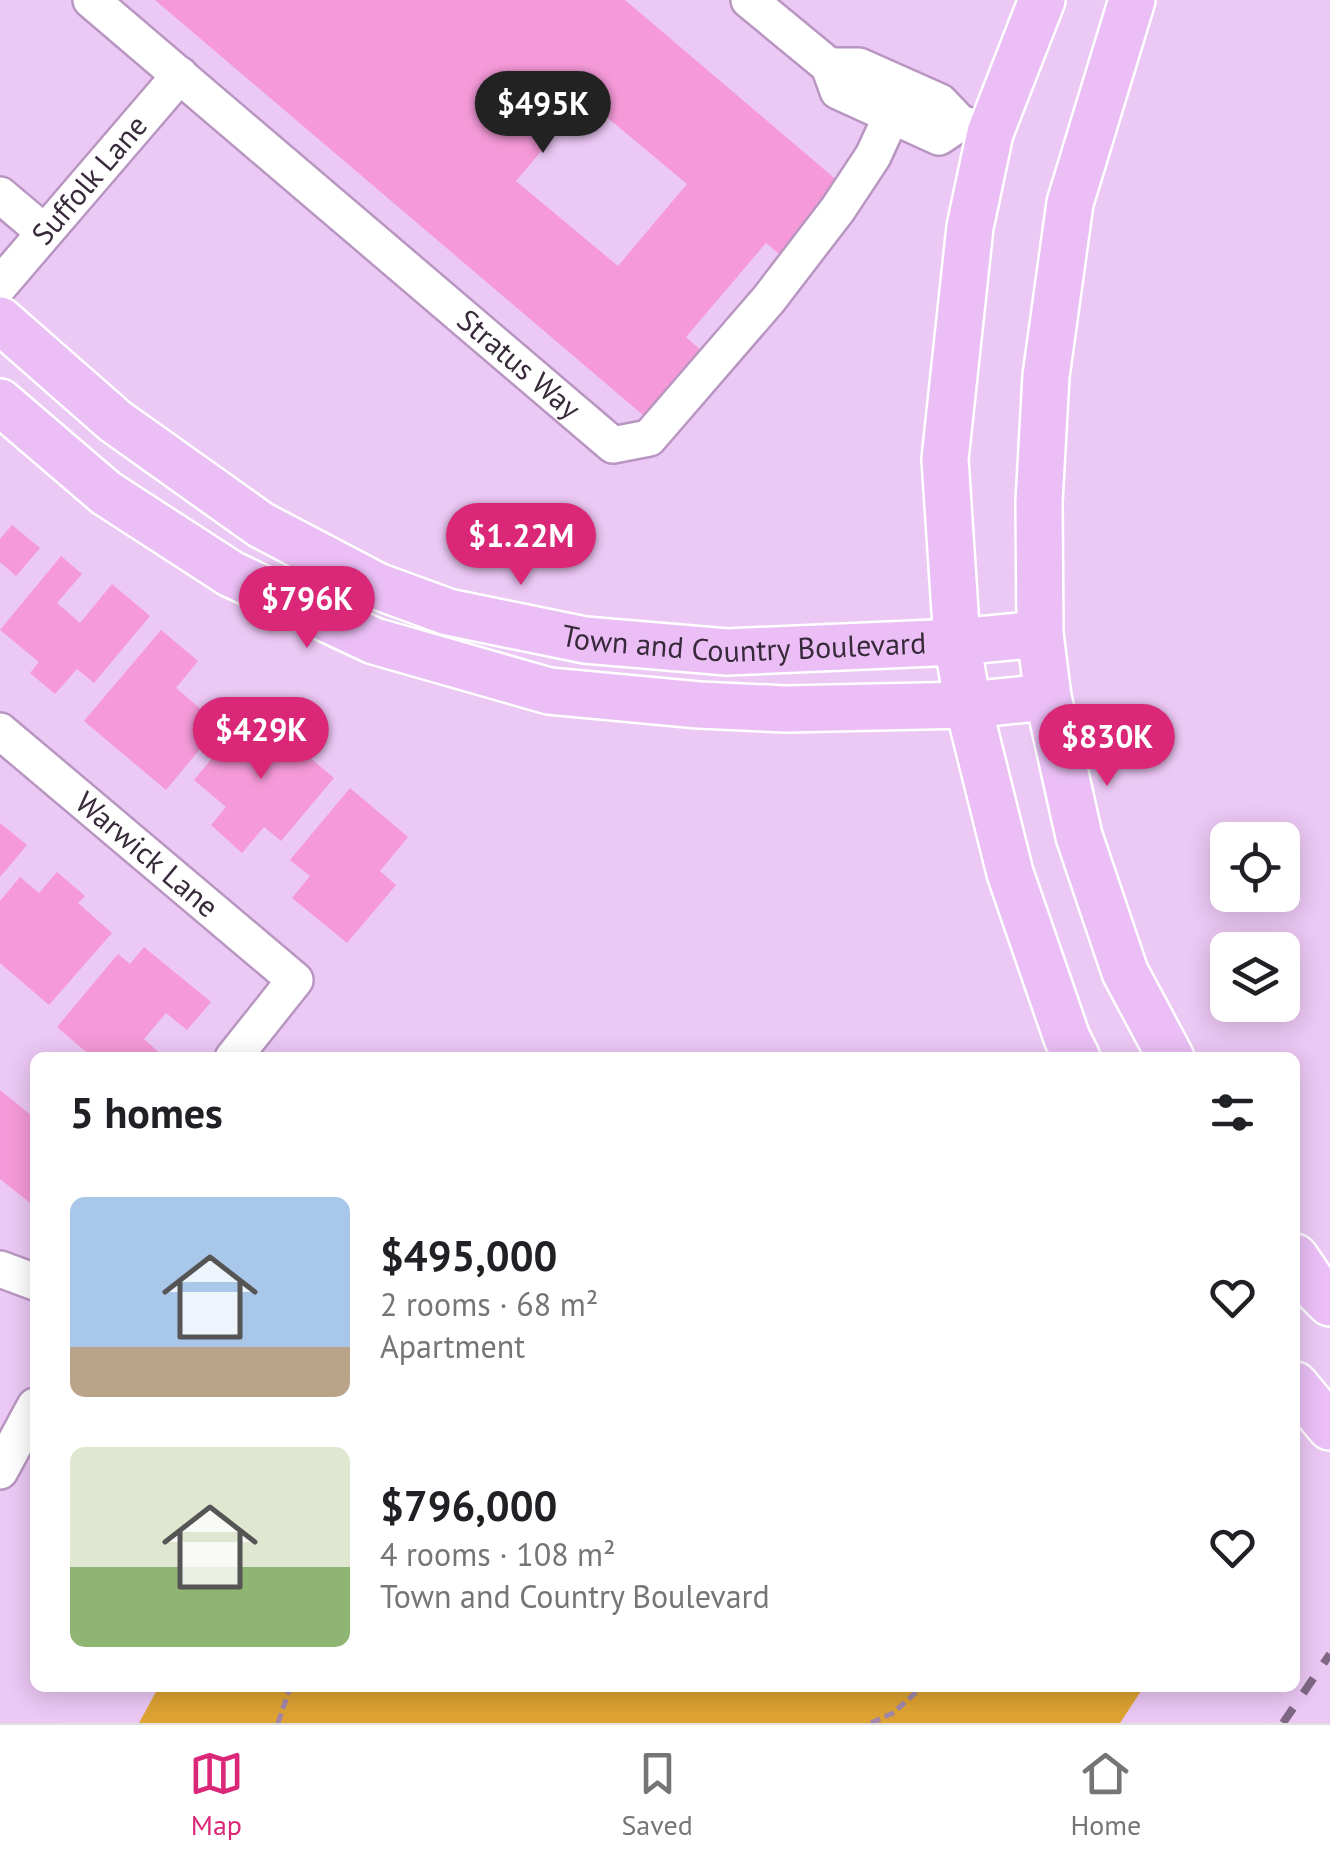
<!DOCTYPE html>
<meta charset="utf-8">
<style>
body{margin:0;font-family:"PT Sans",sans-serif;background:#f2f2f2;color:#202124;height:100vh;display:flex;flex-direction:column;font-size:38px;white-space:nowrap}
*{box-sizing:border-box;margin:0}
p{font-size:32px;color:#757577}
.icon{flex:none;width:55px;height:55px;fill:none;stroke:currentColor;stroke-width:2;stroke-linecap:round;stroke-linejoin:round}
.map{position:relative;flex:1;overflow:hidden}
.side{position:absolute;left:30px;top:1052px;width:1270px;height:640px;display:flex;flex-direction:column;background:#fff;border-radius:15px;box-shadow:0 5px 25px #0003}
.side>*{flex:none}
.tools{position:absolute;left:1210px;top:822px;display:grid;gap:20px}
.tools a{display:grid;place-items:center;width:90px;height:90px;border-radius:15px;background:#fff;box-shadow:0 5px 25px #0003;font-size:50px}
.price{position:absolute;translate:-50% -85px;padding:0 22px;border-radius:35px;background:#db2777;color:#fff;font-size:32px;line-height:65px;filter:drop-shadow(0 2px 5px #0008)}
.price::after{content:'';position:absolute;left:50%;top:60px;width:30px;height:22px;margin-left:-15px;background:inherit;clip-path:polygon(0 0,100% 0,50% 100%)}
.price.on{background:#222;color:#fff}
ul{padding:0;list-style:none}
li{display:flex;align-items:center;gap:30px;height:250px;padding:0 40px}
li span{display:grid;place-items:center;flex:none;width:280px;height:200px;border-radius:15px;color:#555}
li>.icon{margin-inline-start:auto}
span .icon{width:120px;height:120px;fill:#fffc;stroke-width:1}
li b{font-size:42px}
h2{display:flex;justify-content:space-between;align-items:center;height:120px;padding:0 40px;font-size:42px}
.dock{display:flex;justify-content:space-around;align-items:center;height:140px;border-top:2px solid #e0e0e0;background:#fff;font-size:28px;color:#757577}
.dock a{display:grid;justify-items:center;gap:5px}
.dock .on{color:#db2777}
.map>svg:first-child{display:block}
</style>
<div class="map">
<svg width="1330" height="1723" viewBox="0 0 1330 1723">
<rect width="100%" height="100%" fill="#ecc8f5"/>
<path fill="#dea332" d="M158,1688H1143L1120,1723H139Z"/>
<path fill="#f599d8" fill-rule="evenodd" d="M155,0H625L846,188L785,259L766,243L686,337L706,355L650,421ZM585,99L687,184L618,266L516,181Z
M12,525L40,548L16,576L0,562V539Z
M61,556L82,574L57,603L80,623L112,584L150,616L94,683L77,669L55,694L30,673L39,662L0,630Z
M161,630L198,661L176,688L220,725L166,790L84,721Z
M253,709L334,778L281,841L264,827L242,853L211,825L226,807L194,780Z
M350,788L408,837L380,871L396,885L347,943L292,898L310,876L290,860Z
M0,823L27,845L0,877Z
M57,872L85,896L78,903L112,933L49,1005L0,963V901L20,877L39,893Z
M144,947L211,1002L187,1030L166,1013L144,1039L165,1058H93L57,1027L118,954L130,964Z
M0,1090L32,1116L35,1112V1207L0,1179Z"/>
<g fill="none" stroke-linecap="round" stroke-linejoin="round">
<g stroke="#b896c1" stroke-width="40">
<g id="minor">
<path id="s1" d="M91,0L613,445L649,438L769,299L838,209L873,156L891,117"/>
<path d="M749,0L829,66L838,91L939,137L960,123"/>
<path d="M829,66H859L940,102L960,123L980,129"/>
<path d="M0,195L44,232"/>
<path id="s2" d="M0,285L180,75"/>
<path id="s3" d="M0,731L295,980L233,1058"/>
<path d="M0,1269L35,1282"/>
<path d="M0,1471L35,1406"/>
</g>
</g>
<g stroke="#fff" stroke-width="50">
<g id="major">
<path d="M1042,0L990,133L970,227L945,459L957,642L968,705L1010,873L1067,1038L1077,1058"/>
<path d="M1132,0L1070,203L1046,376L1039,502L1040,634L1048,697L1079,836L1125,972L1171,1058"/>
<path id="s4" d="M0,320L115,421L261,525L377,586L448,612L585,640L727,652L957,642L1040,634"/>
<path d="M0,402L106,493L231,574L374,641L549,691L699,705L786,709L968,705L1048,697"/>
<path d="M1295,1257L1318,1291L1330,1303"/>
<path d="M1295,1385L1330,1427"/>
</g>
</g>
<path stroke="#a287a9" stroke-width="5" stroke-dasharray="10 5" stroke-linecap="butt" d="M278,1723L290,1688
M871,1723L893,1713L921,1688"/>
<use href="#minor" stroke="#fff" stroke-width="35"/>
<use href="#major" stroke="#ebbff6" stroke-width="45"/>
<path stroke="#7e6884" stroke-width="8" stroke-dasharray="18 18" stroke-linecap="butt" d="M1283,1723L1330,1654"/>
</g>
<g text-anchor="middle" stroke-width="8" stroke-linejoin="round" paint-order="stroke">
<g font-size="30" fill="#37293a" stroke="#fcf4fd">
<text dy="10" stroke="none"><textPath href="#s2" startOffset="138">Suffolk Lane</textPath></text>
<text dy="10" stroke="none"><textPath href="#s1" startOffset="562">Stratus Way</textPath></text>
<text dy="10" stroke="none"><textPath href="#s4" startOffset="838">Town and Country Boulevard</textPath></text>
<text dy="10" stroke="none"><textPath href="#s3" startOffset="192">Warwick Lane</textPath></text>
</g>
</g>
</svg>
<div class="tools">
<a><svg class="icon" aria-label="locate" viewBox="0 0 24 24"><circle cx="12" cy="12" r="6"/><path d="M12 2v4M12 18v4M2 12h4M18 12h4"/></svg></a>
<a><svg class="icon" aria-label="layers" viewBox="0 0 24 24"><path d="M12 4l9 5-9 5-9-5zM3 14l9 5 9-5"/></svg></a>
</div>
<b class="price on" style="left:543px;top:156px">$495K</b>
<b class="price" style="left:521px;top:588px">$1.22M</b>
<b class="price" style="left:307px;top:651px">$796K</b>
<b class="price" style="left:261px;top:782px">$429K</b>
<b class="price" style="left:1107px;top:789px">$830K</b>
<section class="side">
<h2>5 homes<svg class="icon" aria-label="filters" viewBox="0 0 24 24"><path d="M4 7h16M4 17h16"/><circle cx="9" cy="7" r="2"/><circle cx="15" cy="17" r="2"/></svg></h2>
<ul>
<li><span style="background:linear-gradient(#a9c7e8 75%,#b9a48a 0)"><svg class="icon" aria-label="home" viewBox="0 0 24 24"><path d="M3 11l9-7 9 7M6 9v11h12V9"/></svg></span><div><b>$495,000</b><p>2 rooms · 68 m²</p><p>Apartment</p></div><svg class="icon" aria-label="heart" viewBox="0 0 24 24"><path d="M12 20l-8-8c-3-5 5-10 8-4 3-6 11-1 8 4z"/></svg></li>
<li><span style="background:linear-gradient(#dfe7d0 60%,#8fb573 0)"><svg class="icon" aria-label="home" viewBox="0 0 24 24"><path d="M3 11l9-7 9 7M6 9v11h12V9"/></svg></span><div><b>$796,000</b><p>4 rooms · 108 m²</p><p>Town and Country Boulevard</p></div><svg class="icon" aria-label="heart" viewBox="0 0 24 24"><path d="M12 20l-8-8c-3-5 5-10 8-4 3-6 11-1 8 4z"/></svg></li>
</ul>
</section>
</div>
<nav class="dock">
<a class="on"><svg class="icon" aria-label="map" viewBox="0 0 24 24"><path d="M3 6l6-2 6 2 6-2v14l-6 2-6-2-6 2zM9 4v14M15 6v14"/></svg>Map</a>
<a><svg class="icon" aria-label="saved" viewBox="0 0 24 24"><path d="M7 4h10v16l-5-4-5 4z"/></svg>Saved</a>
<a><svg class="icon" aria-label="home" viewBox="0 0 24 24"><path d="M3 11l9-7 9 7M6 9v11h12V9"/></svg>Home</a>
</nav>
